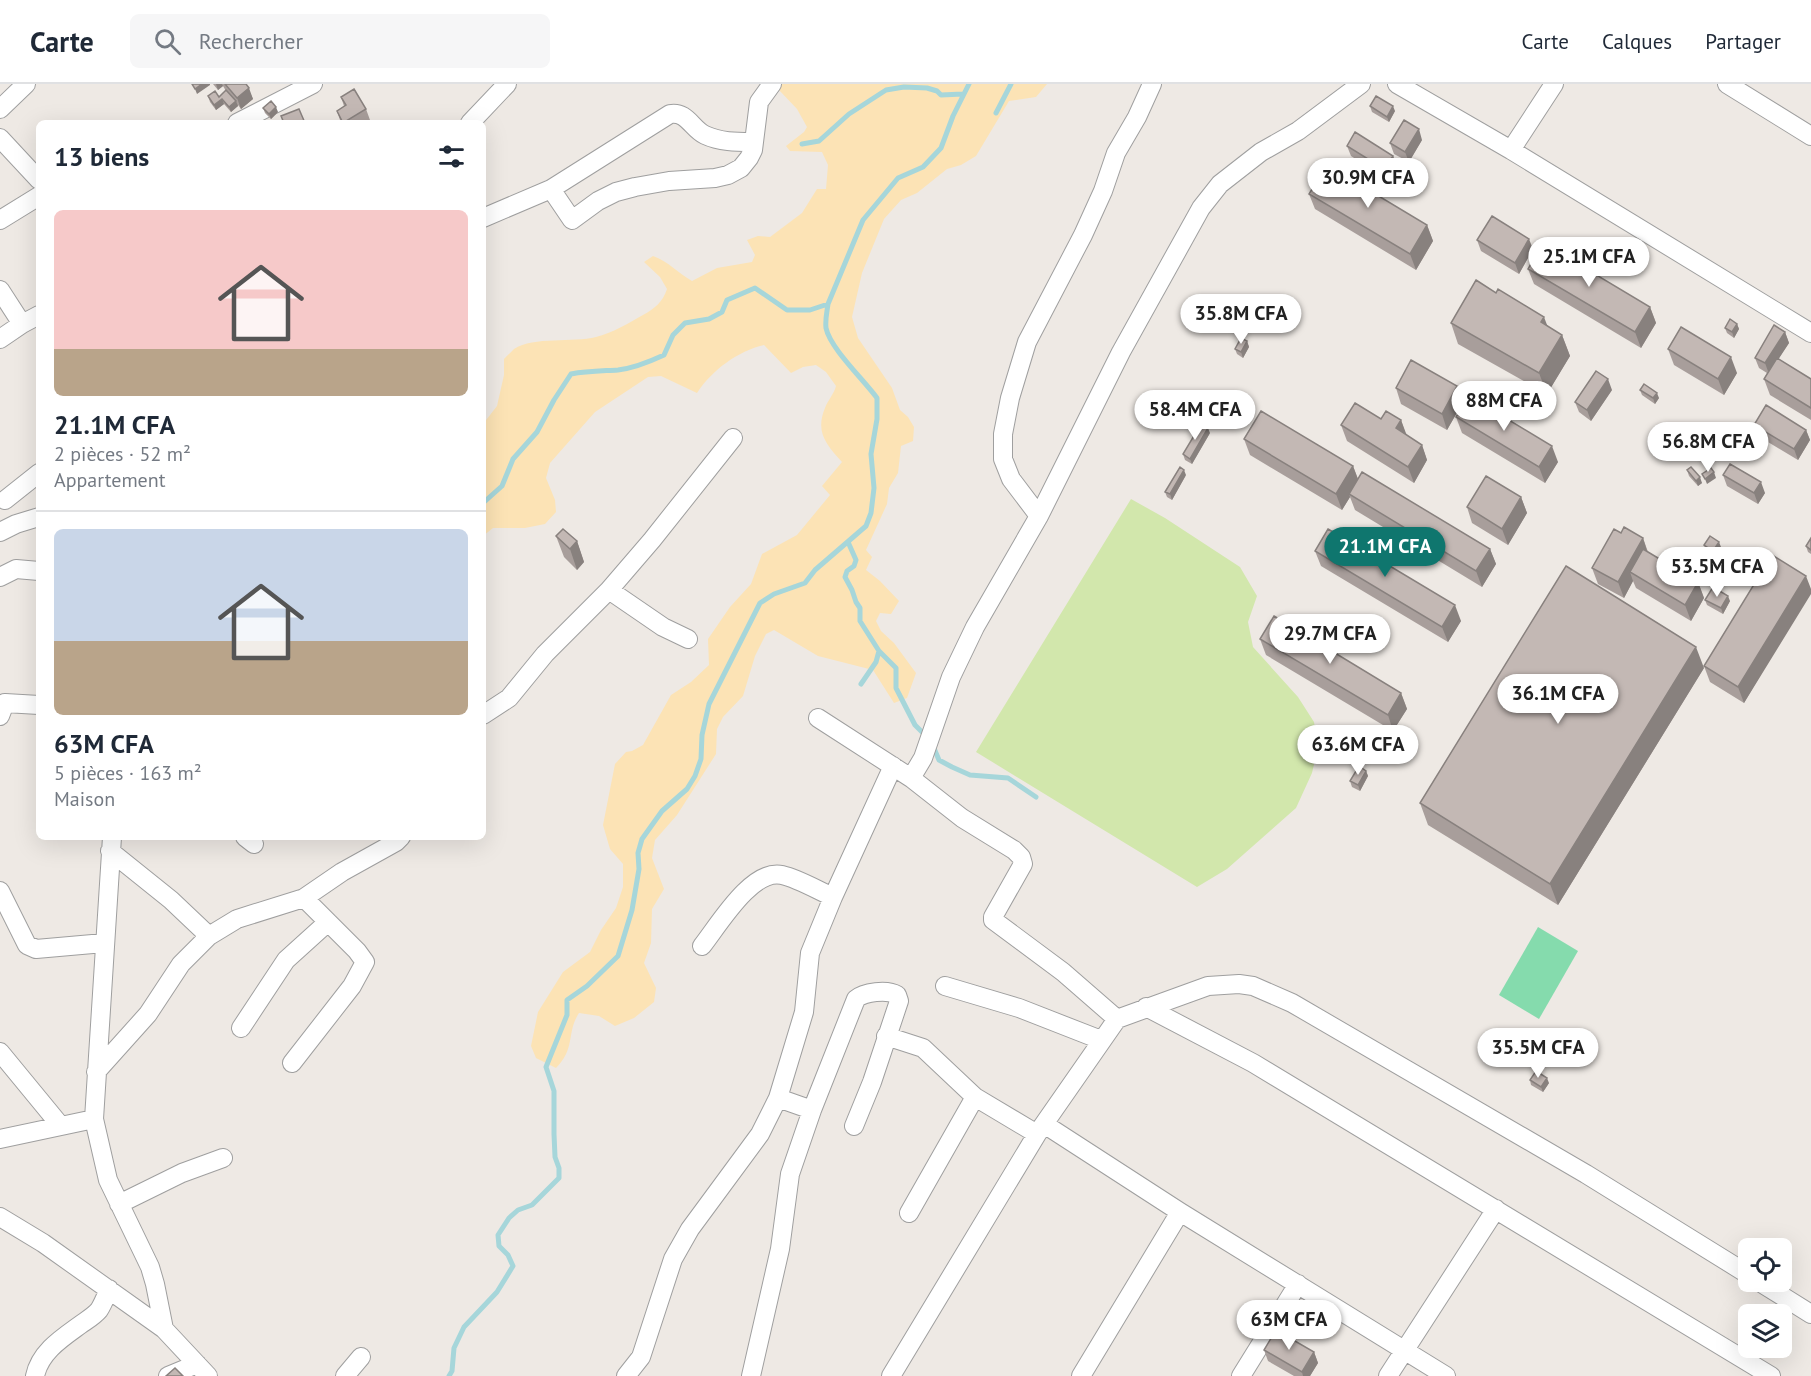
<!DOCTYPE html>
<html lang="fr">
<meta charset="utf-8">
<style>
body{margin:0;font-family:"PT Sans",sans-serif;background:#f6f6f7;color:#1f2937;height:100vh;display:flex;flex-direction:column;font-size:22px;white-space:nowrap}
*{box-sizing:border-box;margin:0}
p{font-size:20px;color:#747a83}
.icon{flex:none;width:33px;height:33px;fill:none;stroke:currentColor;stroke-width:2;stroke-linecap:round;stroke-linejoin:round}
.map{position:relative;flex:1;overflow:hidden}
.details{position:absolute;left:36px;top:36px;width:450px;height:720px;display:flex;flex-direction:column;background:#fff;border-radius:9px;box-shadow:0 6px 24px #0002}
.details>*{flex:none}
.controls{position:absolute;left:1738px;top:1154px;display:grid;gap:12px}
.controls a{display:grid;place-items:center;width:54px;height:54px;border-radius:9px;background:#fff;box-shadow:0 6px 24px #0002;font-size:30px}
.price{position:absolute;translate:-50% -51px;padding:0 14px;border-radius:21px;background:#fff;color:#222;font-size:20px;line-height:39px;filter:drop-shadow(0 2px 3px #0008)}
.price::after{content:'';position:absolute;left:50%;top:36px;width:18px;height:14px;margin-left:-9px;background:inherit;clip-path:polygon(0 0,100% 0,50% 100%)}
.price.current{background:#0f766e;color:#fff}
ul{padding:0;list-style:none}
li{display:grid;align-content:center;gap:12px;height:318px;padding:0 18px}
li+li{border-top:2px solid #e0e1e3}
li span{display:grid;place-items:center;height:186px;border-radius:9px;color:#555}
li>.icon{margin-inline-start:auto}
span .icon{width:108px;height:108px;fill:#fffc;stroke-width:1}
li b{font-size:26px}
h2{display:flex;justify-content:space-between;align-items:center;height:72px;padding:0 18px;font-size:26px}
header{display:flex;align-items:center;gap:36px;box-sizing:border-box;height:84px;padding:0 30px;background:#fff;border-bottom:2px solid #e0e1e3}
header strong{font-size:28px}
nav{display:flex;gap:33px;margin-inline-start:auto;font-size:21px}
.search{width:420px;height:54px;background:#f6f6f7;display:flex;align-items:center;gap:15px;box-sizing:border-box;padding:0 21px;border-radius:9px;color:#747a83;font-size:22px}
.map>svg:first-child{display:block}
</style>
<header>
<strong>Carte</strong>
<div class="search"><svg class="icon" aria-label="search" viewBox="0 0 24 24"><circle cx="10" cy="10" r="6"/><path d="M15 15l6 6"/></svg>Rechercher</div>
<nav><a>Carte</a><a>Calques</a><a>Partager</a></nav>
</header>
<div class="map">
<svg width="1811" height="1292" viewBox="0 0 1811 1292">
<rect width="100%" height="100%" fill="#eee9e4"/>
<path fill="#d2e7ac" d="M1131,415L1165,434L1240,483L1257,512L1248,538L1253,563L1298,613L1314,638L1318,663L1312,689L1296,724L1227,785L1197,803L976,668Z"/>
<path fill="#fce3b5" d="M779,0H1047L1036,13L1009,17L976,72L961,81L947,85L917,109L901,116L884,135L862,189L852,233L858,254L892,304L900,326L908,333L914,343L913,357L901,362L898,389L889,404L887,420L866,466L872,473L866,486L880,497L899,517L891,530L880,529L876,537L881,547L894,559L916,589L907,614L894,619L873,586L818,572L774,546L766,550L755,572L743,612L723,633L717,645L716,670L677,731L655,756L652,774L664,805L652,825L651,859L644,879L656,904L654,918L634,934L615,942L599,932L579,929C566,949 576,964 556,984L536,974L531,962L538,928L563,888L590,868L601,846L616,824L623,803V780L610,765L603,741L615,680L626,668L632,667L643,661L671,611L691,598L709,581L708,555L730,523L751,500L762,470L797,451L830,411L822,402L842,378C826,360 815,348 825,324C828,316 834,310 836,302L826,288L816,281L803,283L791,289L764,261C738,267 712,286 697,309L661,292L648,293L595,328L550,379L546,394L555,416L556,428L545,440L525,444H493L483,452V340L497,322L504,291V275C507,272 511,268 514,265C534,252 573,259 596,253C612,249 629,239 643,231C654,225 663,218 667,205L660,193L644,178L653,172C668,177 678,189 692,197L717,184L752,178L755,171L747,156L758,152L770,153L802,129L817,105H826L828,81L822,68L790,67L786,62L804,48L807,43L797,25L779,6Z"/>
<path fill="#85dbad" d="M1538,843L1578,867L1539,935L1499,911Z"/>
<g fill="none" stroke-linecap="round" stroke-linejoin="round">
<path stroke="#a6d6da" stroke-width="5" d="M996,29L1011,0
M802,60L819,57L849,30L886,6L904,3L927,4L937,7L941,11L963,10
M483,419L502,402L513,375L537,348L554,316L571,290C587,287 602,287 618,286C635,284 649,278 664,271L673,251L685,239L709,235L722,228L727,216L755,204L787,226H810L828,220
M848,458L856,476L854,482L847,487L845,493L852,506L856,518L860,524V537L879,567L876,578L861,600
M879,567L896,584V604L915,641L926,652
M933,662L939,676L952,683L970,691L1008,694L1036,713
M449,1292L452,1287L454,1264L464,1243L497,1208L513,1182L508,1171L499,1162L498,1151L509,1134L518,1126L532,1121L559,1094V1084L555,1073L554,1050V1007L546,983L567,931V916L587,902L618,872L632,826L639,785L638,769L642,755L662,727L687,705L695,692L701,675L702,651L709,620L760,519L774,510L805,499L815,486L866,442L871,429L874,404L871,370L877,335V314C864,296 830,264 826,244C825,235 827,228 828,220L863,136L898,94L923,83L941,64L953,32L969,0"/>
<g stroke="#9f9f9f" stroke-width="20">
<path id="minor" d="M1397,0L1511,66L1811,249
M1727,0L1811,52
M0,25L26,0
M237,39L313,0
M470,39L507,0
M0,54L39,96
M1511,66L1554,0
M551,105L572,136L598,117L616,108L635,103L669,97L715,94L728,91L741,84L749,74L753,66L759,18L772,0
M483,134L551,105L670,30C687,27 692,45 705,51C720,58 736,58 752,58
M0,136L39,112
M0,206L22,240
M0,255L22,240L39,231
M5,416L39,389
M1039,432L1011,395L1003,375V350L1010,314L1027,258L1083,151L1103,107L1116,69L1137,33L1152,0
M0,448L16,440L39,433
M0,493L16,485L39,487
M688,555L663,543L609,506L652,456L733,354
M483,631L509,614L545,570L609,506
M0,632L5,619L39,621
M818,634L911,694L962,734L1014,766L1021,773L1023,780L993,833V836L1063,888L1117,935
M911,694L923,674L951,593L975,543L1039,432L1121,268L1201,124L1220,100L1261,68L1298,47L1361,0
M112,753L94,1035L108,1096L150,1183L155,1200L164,1245L208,1292
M245,753L254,760
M110,767L171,816L209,852
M0,807L27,861L36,865L104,859
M702,862C718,842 752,784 782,791C799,795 817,806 833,813
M945,902L1019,924L1101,956
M1146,923L1253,979L1771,1292
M241,944L286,876L328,838
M886,952L923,964L975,1013L1037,1050
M0,968L60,1041
M292,979L352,902L365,878L357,867L304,814
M96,988L148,930L181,880L209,852L237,835L304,814L342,788L396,758L401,753
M812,1026L856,915C864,908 887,905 897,911L899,917L872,998L854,1042
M1044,1040L1180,1128L1446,1292
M0,1055L94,1035
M119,1120L182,1089L223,1074
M909,1129L975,1013
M0,1133L43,1159L164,1245
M1758,1197L1811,1230
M35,1292C40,1268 62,1254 80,1241C87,1236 94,1232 99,1226C103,1220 106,1212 109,1205
M168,1292L197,1280
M345,1292L361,1273
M626,1292L641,1273L673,1175L690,1145L760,1050L778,1014L804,928L810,869L833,813L893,682
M751,1292L780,1165L790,1090L812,1026L778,1014
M891,1292L1037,1050L1117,935L1208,902L1239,900L1253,902L1292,919L1586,1090L1749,1191
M1081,1292L1180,1128
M1241,1292L1298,1200
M1388,1292L1496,1125"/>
</g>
<use href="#minor" stroke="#fff" stroke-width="18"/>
</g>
<path fill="#a89e9b" d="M213,0H246L253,15L241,25L238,21V22L231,28L224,20L216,26L210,18L208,12L219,13L226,7L223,2L218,6Z
M341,13L366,25L370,36L365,39H341L337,27L344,22Z
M1370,22L1395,27L1389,38L1372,28Z
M263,24L278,28L271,35L265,29Z
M1422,56L1409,78L1394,70L1390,59Z
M1347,62L1393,72L1397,82L1388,96L1351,72Z
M1309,110L1427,141L1433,157L1416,186L1315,125Z
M1477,156L1533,165L1519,190L1481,167Z
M1528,185L1650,223L1656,239L1641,264L1534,200Z
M1496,209L1562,251L1570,272L1547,310L1458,260L1451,239Z
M1737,240L1739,245L1734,254L1727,249L1725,244Z
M1785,248L1789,259L1778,275L1811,295V336L1770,311L1764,295L1767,289L1759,284L1755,274Z
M1247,257L1249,263L1243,274L1237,270L1235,265Z
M1668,265L1737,289L1724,311L1674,281Z
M1457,302L1463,318L1447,346L1401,320L1396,304Z
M1612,306L1591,337L1579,328L1575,318Z
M1640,306L1659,314L1655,320L1642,311Z
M1456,333L1558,378L1545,399L1462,349Z
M1381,335L1401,336L1406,351L1422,361L1427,376L1414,399L1347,357L1341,341Z
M1754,341L1806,346L1810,356L1798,376L1758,352Z
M1691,347L1715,358L1711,364L1693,353Z
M1210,349L1192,380L1185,376L1183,370Z
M1244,355L1353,382L1358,395L1490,465L1496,480L1482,503L1355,426L1350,413L1342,426L1250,371Z
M1687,386L1702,399L1698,402L1689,392Z
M1186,391L1172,416L1167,413L1165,408Z
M1723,391L1765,409L1758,420L1727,402Z
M1521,413L1527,429L1508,461L1472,439L1467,423Z
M1621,449L1643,454L1648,468L1698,498L1704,514L1691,537L1636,504L1633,497L1624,514L1598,500L1592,484Z
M556,452L577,457L584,478L577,486L564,473Z
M1811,454V470L1808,468L1806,462Z
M1704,461L1721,463L1715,473L1706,467Z
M1315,467L1461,537L1448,558L1321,482Z
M1811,505L1744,619L1710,598L1704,582Z
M1705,516L1730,517L1723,530L1707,521Z
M1260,555L1401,609L1407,625L1393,647L1266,571Z
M1704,584L1558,821L1428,741L1420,719Z
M1366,687L1368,692L1360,707L1352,703L1350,697Z
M1530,996L1549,999L1543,1008L1531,1001Z
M1264,1266L1314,1268L1318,1279L1310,1292H1294L1268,1277Z"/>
<path fill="#88817e" d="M202,0H210V1L197,10L195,5Z
M216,0H222L223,2L218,6Z
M249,4L253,15L241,25L237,14Z
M222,15L224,20L216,26L214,21Z
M236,17L238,22L231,28L229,23Z
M1393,22L1395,27L1389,38L1387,33Z
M276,23L278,28L271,35L269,30Z
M1419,45L1422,56L1409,78L1405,68Z
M1393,72L1397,82L1388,96L1384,85Z
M1427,141L1433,157L1416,186L1410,170Z
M1529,155L1533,165L1519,190L1515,179Z
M1650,223L1656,239L1641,264L1635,248Z
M1544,233L1552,254L1541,238Z
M1737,240L1739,245L1734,254L1732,248Z
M1785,248L1789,259L1769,290L1765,279Z
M1562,251L1570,272L1547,310L1539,289Z
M1247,257L1249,263L1243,274L1241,268Z
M1731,273L1737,289L1724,311L1718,295Z
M1608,295L1612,306L1591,337L1587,326Z
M1457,302L1463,318L1447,346L1442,330Z
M1657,309L1659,314L1655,320L1653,314Z
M1401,336L1407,352L1396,344Z
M1208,344L1210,349L1192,380L1190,375Z
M1806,346L1810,356L1798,376L1794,365Z
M1713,352L1715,358L1711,364L1709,359Z
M1422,361L1427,376L1414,399L1408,383Z
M1552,362L1558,378L1545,399L1539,383Z
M1353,382L1359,398L1349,410L1350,413L1342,426L1336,410Z
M1184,386L1186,391L1172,416L1170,410Z
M1714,388L1716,394L1707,400L1705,395Z
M1700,393L1702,399L1698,402L1696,397Z
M1761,398L1765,409L1758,420L1754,409Z
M1521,413L1527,429L1508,461L1502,445Z
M1643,454L1648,470L1630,488L1633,497L1624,514L1618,498Z
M577,457L584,478L577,486L570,465Z
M1719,458L1721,463L1715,473L1713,467Z
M1490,465L1496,480L1482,503L1476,487Z
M1806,492L1811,505V510L1744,619L1738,603Z
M1698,498L1704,514L1691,537L1685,521Z
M1728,512L1730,517L1723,530L1721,524Z
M1455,521L1461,537L1448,558L1442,543Z
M1696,563L1704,584L1558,821L1550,800Z
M1401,609L1407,625L1393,647L1388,631Z
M1366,687L1368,692L1360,707L1358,701Z
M1547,994L1549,999L1543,1008L1541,1003Z
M1314,1268L1318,1279L1310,1292H1303L1302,1288Z"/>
<path fill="#c3b8b4" stroke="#88817e" stroke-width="1.5" d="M192,0H202L195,5Z
M225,0H246L249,4L237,14Z
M354,5L366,25L343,39L337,27L346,21L341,13Z
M226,6L236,17L229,23L222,15L214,21L208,12L215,7L219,13Z
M1376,12L1393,22L1387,33L1370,22Z
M271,17L276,23L269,30L263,24Z
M299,25L305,39H284L281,32Z
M1404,36L1419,45L1405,68L1390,59Z
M1355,48L1393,72L1384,85L1347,62Z
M1327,81L1427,141L1410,170L1309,110Z
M1492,132L1529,155L1515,179L1477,156Z
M1543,159L1650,223L1635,248L1528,185Z
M1476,196L1496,209L1498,205L1544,233L1541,238L1562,251L1539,289L1451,239Z
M1730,235L1737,240L1732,248L1725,244Z
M1774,241L1785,248L1765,279L1755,274Z
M1681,243L1731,273L1718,295L1668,265Z
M1241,254L1247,257L1241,268L1235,265Z
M1777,274L1811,295V324L1764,295Z
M1411,276L1457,302L1442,330L1396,304Z
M1596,287L1608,295L1587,326L1575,318Z
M1644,300L1657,309L1653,314L1640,306Z
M1469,312L1552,362L1539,383L1456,333Z
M1355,319L1381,335L1386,327L1401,336L1396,344L1422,361L1408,383L1341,341Z
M1766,321L1806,346L1794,365L1754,341Z
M1261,327L1353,382L1336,410L1244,355Z
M1201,340L1208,344L1190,375L1183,370Z
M1695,340L1713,352L1709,359L1691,347Z
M1730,380L1761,398L1754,409L1723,391Z
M1180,383L1184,386L1170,410L1165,408Z
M1691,383L1700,393L1696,397L1687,386Z
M1711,384L1714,388L1705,395L1702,390Z
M1362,388L1490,465L1476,487L1349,410Z
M1486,392L1521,413L1502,445L1467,423Z
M1624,443L1643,454L1618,498L1592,484L1614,445L1621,449Z
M563,445L577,457L570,465L556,452Z
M1328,445L1455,521L1442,543L1315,467Z
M1710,452L1719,458L1713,467L1704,461Z
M1811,454V466L1806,462Z
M1643,465L1698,498L1685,521L1630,488Z
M1772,471L1806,492L1738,603L1704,582Z
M1566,482L1696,563L1550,800L1420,719Z
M1713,503L1728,512L1721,524L1705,516Z
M1274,532L1401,609L1388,631L1260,555Z
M1359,682L1366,687L1358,701L1350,697Z
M1536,987L1547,994L1541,1003L1530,996Z
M1276,1246L1314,1268L1302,1288L1264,1266Z
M175,1284L183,1292H166Z"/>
</svg>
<div class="controls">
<a><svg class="icon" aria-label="locate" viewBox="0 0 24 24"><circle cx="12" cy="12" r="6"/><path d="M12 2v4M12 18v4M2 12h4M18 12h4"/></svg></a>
<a><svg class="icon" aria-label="layers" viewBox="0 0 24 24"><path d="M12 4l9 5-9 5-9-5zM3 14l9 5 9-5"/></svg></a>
</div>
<b class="price" style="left:1368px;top:125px">30.9M CFA</b>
<b class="price" style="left:1589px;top:204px">25.1M CFA</b>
<b class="price" style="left:1241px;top:261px">35.8M CFA</b>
<b class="price" style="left:1504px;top:348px">88M CFA</b>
<b class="price" style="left:1195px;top:357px">58.4M CFA</b>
<b class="price" style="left:1708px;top:389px">56.8M CFA</b>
<b class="price current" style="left:1385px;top:494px">21.1M CFA</b>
<b class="price" style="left:1717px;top:514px">53.5M CFA</b>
<b class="price" style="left:1330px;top:581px">29.7M CFA</b>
<b class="price" style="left:1558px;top:641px">36.1M CFA</b>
<b class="price" style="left:1358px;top:692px">63.6M CFA</b>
<b class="price" style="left:1538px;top:995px">35.5M CFA</b>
<b class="price" style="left:1289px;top:1267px">63M CFA</b>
<section class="details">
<h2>13 biens<svg class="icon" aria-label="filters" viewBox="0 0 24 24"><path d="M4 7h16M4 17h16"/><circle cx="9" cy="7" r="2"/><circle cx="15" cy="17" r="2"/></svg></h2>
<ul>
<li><span style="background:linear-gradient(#f6c9c9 75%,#b9a48a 0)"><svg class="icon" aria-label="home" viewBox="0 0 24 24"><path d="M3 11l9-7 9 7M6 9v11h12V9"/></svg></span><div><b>21.1M CFA</b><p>2 pièces · 52 m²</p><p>Appartement</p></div></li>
<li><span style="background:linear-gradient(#c9d6e8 60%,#b9a48a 0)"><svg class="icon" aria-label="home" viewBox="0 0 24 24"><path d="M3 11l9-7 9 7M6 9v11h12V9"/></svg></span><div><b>63M CFA</b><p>5 pièces · 163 m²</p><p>Maison</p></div></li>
</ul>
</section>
</div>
